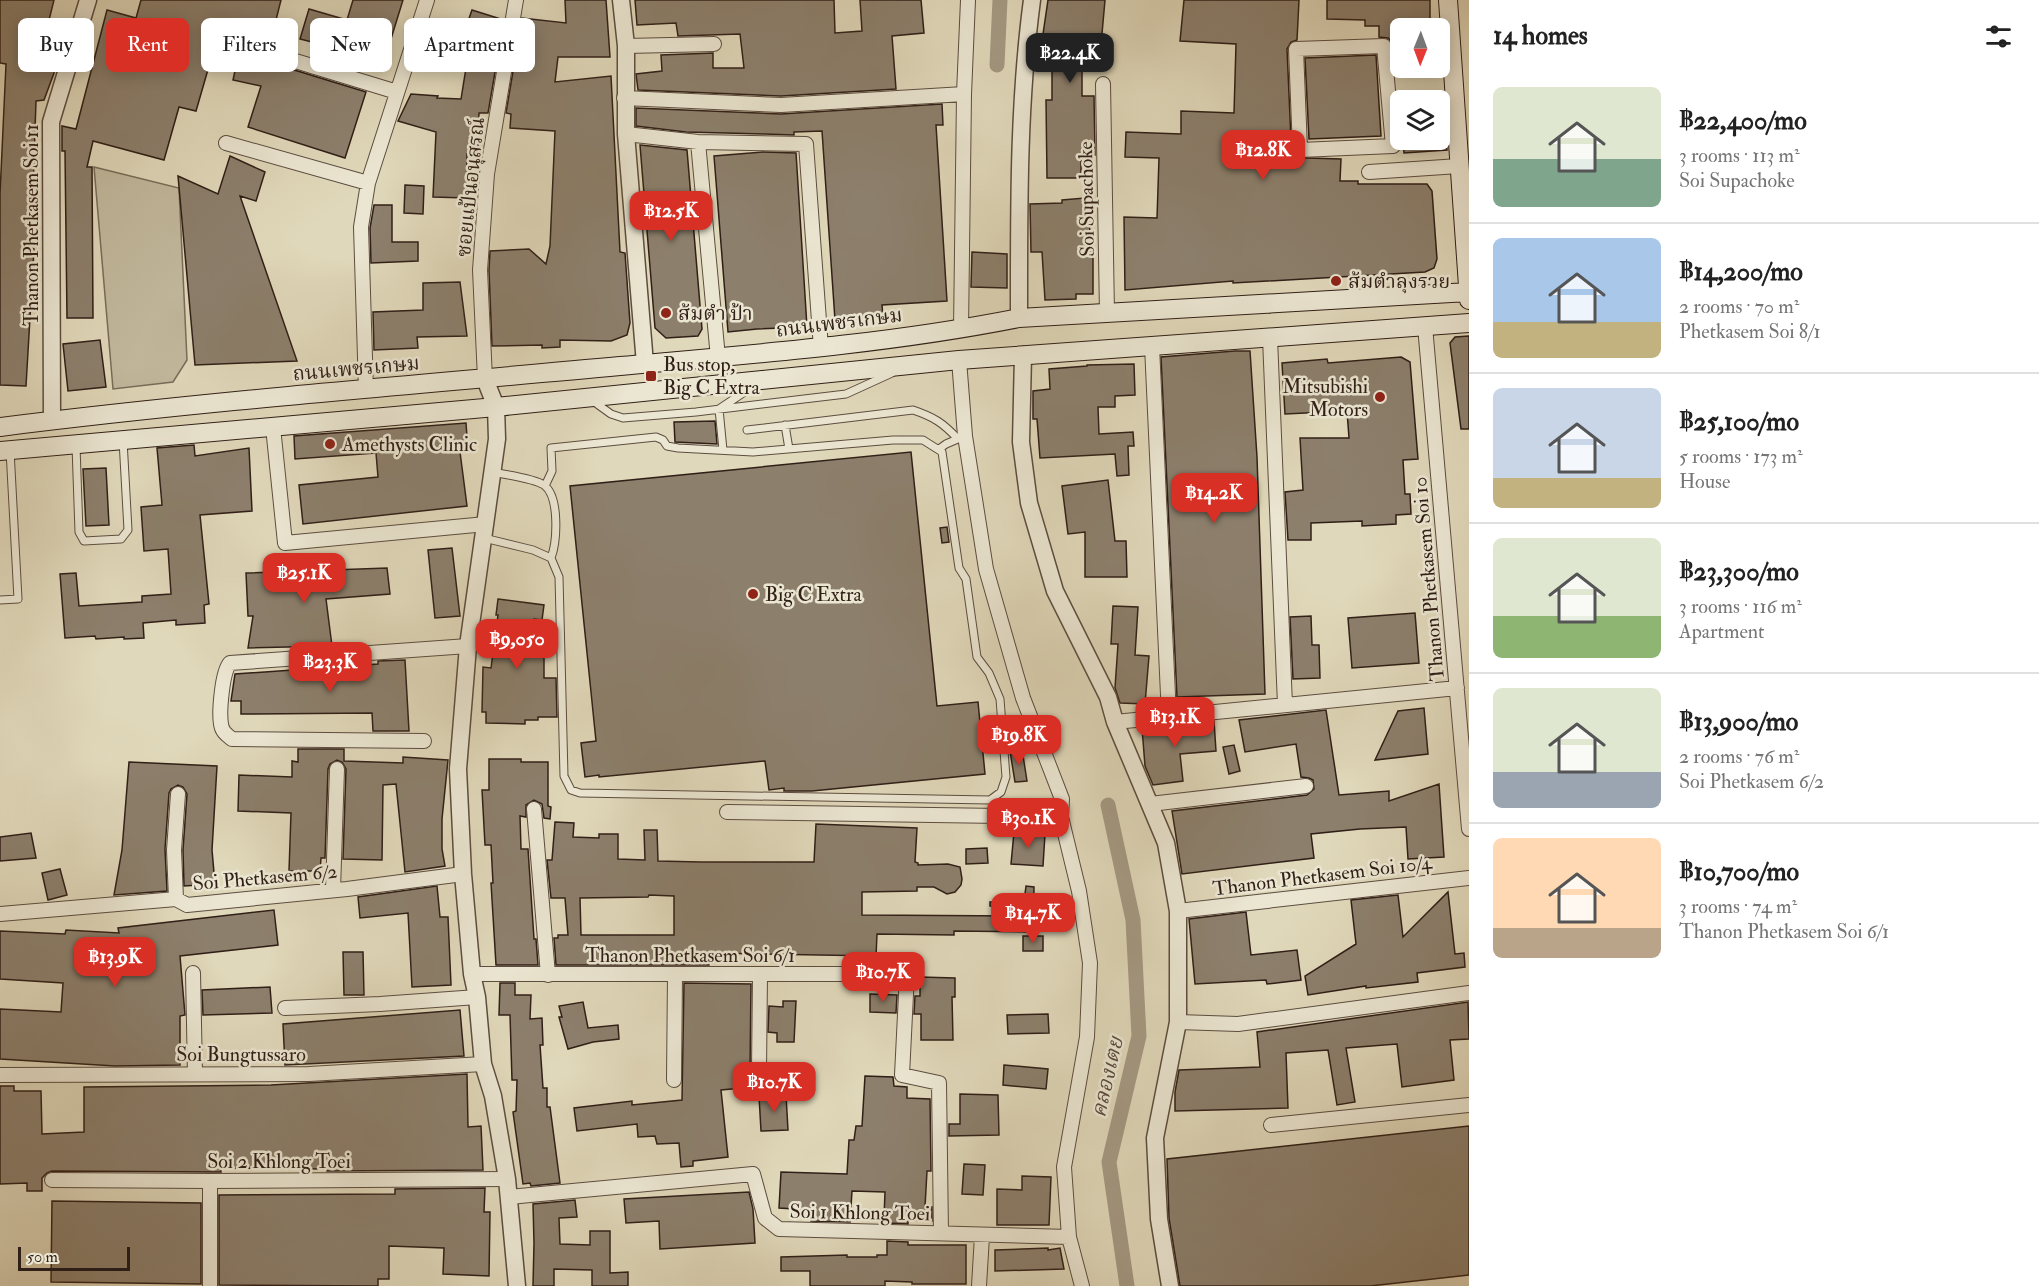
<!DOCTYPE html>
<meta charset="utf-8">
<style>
body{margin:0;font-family:"IM FELL Double Pica","Noto Serif Thai",serif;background:#f6f6f6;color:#222;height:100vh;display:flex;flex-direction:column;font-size:22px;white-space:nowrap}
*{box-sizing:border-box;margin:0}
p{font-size:20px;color:#767676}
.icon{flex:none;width:33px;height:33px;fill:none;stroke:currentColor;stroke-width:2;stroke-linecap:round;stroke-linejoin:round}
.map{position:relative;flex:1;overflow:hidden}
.panel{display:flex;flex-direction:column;background:#fff;width:570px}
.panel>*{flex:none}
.banner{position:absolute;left:18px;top:18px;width:570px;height:54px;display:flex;gap:12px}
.needle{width:39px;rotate:181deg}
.controls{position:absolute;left:1390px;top:18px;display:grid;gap:12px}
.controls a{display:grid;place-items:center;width:60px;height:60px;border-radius:9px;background:#fff;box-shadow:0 3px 15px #0003;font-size:30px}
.scale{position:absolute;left:18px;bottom:15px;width:112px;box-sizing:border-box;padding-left:6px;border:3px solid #301f17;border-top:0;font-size:16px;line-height:21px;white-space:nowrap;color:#301f17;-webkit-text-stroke:4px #ebe6d2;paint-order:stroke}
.price{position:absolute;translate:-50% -51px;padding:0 14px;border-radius:12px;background:#d93025;color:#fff;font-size:20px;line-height:39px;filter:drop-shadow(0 2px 3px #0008)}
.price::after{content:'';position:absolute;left:50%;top:36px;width:18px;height:14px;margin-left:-9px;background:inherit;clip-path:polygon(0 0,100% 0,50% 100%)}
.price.active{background:#222;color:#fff}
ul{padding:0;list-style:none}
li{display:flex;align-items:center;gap:18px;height:150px;padding:0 24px}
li+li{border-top:2px solid #e0e0e0}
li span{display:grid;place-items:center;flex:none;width:168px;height:120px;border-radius:9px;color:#555}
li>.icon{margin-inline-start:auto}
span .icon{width:72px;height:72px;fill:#fffc;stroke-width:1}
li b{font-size:26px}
h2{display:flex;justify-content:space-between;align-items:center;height:72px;padding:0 24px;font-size:26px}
.pill{padding:0 21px;border-radius:9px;background:#fff;box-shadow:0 3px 15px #0003;font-size:21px;line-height:54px}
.pill.active{background:#d93025;color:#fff}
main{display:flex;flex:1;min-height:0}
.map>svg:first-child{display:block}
</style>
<main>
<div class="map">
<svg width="1469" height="1286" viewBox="0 0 1469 1286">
<rect width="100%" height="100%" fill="#e0d8ba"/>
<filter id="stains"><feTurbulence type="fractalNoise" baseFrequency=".00333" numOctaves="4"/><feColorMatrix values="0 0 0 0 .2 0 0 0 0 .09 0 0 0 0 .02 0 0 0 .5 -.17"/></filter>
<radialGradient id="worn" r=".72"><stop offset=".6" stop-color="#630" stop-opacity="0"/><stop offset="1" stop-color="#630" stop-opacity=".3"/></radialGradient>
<path fill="#c2b99e" stroke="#796c5a" stroke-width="1.5" d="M94,167L179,188L187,360L173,382L113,389Z"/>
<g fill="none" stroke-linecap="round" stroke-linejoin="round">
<path stroke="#a49983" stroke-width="15" d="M997,65L1000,0
M1108,805L1133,920L1139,1036L1109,1162L1127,1286"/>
</g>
<path fill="#8c7f6c" stroke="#301f17" stroke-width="1.5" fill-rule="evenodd" d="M0,0H54L41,52L51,54L50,60H55L54,73L44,100L36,101L31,248L34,249L26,386L0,385V194L6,64L0,63Z
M141,0H281L273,32L226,21L224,29L220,28L196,111L179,107L164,160L93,141L87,167H92L93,318H67L65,151H62V126L76,129L107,10L136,18Z
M353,0H403L382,68L315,48L316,43L300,39L309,9L347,20Z
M565,0H606L610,57H558L555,82L611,76L620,252L625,253L630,323L627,335L611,341L560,340V347L542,348V345L492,346L489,270L490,251L529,249L546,264L550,246L555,131L510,128L511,114L506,113L522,18L566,23Z
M635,0H834L835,33L862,31L860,0H921L924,33L892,36L896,89L781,96L638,90L636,74L662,71L661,55L713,53V68H744L740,34L678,36L676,23L637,25Z
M1048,0H1105L1101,45L1082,44V96H1094L1095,155H1081V178H1047L1046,100H1052V42L1042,41Z
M1184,0H1299L1297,40L1291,42L1287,49L1291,140H1274V157L1341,159L1340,181H1358V184H1427L1432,191L1437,259L1434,268L1425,272L1233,283V281L1125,290L1124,217L1157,218L1159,158L1125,157L1126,132L1181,134V111L1234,113L1236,44L1180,41Z
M1327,0H1430V28H1401V42H1392L1388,38L1379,37V26H1365V20L1327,19Z
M472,10L504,20L488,113H479L478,155L467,154L466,198L433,197L436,132L398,121L411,94L438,96L437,98L461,99L470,43L461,41Z
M239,53L366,92L345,158L248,127L261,86L233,80Z
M1376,55L1381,136L1309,139L1305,58Z
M942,104L943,125H936L947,301L882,305L883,317L835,320L822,131L794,132V135L765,134L686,132L636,126V108L781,114Z
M1403,140H1446L1447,150L1404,153Z
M640,145L687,150L702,329L698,336L666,338L655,328Z
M763,152L796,153L807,327L757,329L728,332L714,156Z
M230,156L265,172L256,201L240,196L297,361L195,365L178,176L218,194Z
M405,185L424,186L423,214L404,213Z
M1085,198L1093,251V294H1076V299L1045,300L1042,252H1031L1030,204L1062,203V200Z
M374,205H392V242H418V261L371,263L370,228Z
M972,252L1007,254V288L971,287Z
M460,282L467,336L417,337L418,348L374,350L373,312L423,310V283Z
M1469,336V429H1461L1450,343L1455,337Z
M100,340L106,387L68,391L63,344Z
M1235,351H1250L1257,457L1265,694L1177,697L1161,357Z
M1401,357L1410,362L1418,459L1403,460L1405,494H1410L1411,514L1396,515V524L1362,526V521L1311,523V540H1288L1285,492L1303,490L1300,438H1349L1347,411L1285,414L1282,363L1327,359L1328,363Z
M1134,364L1135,395L1115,396V407H1098L1099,434L1133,432L1134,446H1128L1129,475L1117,476L1115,454L1040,458L1037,419H1033V391L1050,389L1049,369L1087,366V365Z
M715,421L717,444L675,442L674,422Z
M466,423L468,451L460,452L467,506L303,524L299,485L378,477L376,453L295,459L294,436Z
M194,445L195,456L249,448L252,511L200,515L209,604L204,605L205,623L176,625V620L143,623L144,638L124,639V637L96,639L95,636L65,638L60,574L76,573L79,606L142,602V596L171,594L168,549L144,551L141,507L162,505L157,448Z
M911,452L937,706L978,702L985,774L812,791H784V788L769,790L765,761L599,777V775L585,777L581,743L596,741L570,486Z
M106,468L109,525L86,526L83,469Z
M1108,480L1115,541H1126L1127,577H1085V532L1068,534L1062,486Z
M947,527L949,542L942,543L940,528Z
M452,548L460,616L435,618L428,550Z
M387,568L390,594L326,599L332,646L248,648L253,616H248L246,573Z
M498,599L544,605L542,620L534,619L530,652H544V678H556L557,717H538V720H525V724L486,723V712H482L483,667L491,668L498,615H496Z
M1113,606L1138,607L1135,655L1149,656L1145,704L1120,703L1115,688L1118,644H1111Z
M1415,613L1419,663L1352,668L1348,618Z
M1311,616L1312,645H1319L1320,678L1293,679L1290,617Z
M405,660L409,731H373L372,713L241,714V701H231L235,674L378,664V661Z
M1424,708L1428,754L1375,760L1398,711Z
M1326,710L1339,795L1389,791V801L1439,784L1444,857L1408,859L1406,827L1360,829L1311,834L1314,858L1182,874L1172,811L1307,795L1314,789L1313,780L1309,778L1301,777L1296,744L1245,752L1239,720Z
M1214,721L1216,751L1180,754L1183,781L1153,785L1145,766L1142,728Z
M1234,745L1240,771L1229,774L1223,747Z
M298,749H344V761L403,763V757L448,760L442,819V849L445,866L405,872L396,784L383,785L382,860L343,859L346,769L342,762L337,760L330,764L328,769L325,858H321L320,871H289L291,813L238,811L239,775L292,777V761L298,762Z
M1022,749L1027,781L1015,782L1010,751Z
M489,759H521V762H548V806L551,807L550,819L544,818L542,804L534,800L526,805V817L520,816L521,849H528L534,939H536L538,965H496L491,883H493L491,845H485L482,790H489Z
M129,762L217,766L212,850L215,884L184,886L183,850L187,794L183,787L178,785L171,789L169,793L165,849L167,891L114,895L122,850Z
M555,822L574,823L573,837L599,838V834H618V859L645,860L644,830H657L658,861L701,862H814L816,824L917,828L915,862L918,863V865L948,864L960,867L962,879L961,885L955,892L947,894L934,887H917V891L862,892V915L1022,916V915L990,906V902H1024L1026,886L1034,887L1033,932L954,931V935L877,934L876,956L709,953V965H556L554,938H558V935H568L565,898H551L547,860H552ZM649,895L674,896V935H581L580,898L648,897Z
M1014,832L1045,834L1043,866L1011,864Z
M31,833L36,858L0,861V837Z
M987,848L988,863L966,864V849Z
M60,869L67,895L48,900L42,873Z
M437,886L440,917H448L451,985L412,987L408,913L360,918L358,897Z
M1448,892L1455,954L1464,953L1465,967L1417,973L1418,982L1366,988V986L1308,995L1305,976L1356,944L1351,900L1398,895L1403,937Z
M274,910L278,945L180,956L185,1015L180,1016V1065L115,1066L0,1059V1009L61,1012L63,983L0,979V931L65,934L66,930L119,933L118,928Z
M1246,912L1251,955L1297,950L1301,980L1267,984L1266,980L1195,984L1189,919Z
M1023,936H1043V951H1023Z
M343,952H363L364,995H344Z
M920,977L955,978V997H952L953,1040H921V1014H914L915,996H920Z
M500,983H515V995H531L530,1019L542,1018L543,1045H540L543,1088H547V1107H550L560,1183L531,1186L530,1183L523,1184L513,1112L516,1111L517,1080H512L510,1015H499Z
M684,983L751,984L750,1071L753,1078V1087L721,1090L728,1157L693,1161V1166L681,1167L679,1143L657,1144L655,1136L638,1137L637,1124L577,1131L574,1108L632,1101V1105L682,1100Z
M270,987L272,1013L203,1015L202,990Z
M870,994L897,995L896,1013L870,1012Z
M783,1001H796L794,1042H777V1033L768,1032L769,1006L783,1007Z
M583,1002L588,1028L618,1025L619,1039L593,1042L568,1049L559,1017H562L559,1006Z
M1468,1002L1469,1039L1450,1040L1454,1080L1402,1087L1397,1044L1346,1048L1355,1102L1337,1105L1328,1050L1286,1053L1288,1108L1175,1111V1092L1179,1070L1260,1067L1257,1032Z
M460,1010L464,1056L285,1065L283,1024Z
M1048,1014L1049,1033L1008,1034L1007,1015Z
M1004,1065L1048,1069L1046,1089L1003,1085Z
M467,1074L468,1127L481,1126L483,1170L327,1171V1169L221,1168V1172L52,1171L47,1173L42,1178V1191H27V1183L0,1184V1086H14V1091H41L42,1134L84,1132V1087L271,1085Z
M865,1076L893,1077L894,1086L907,1087V1098L930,1099L931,1171H927L925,1207H932V1221L908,1220V1224L887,1223V1219L884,1218L885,1192L852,1191L850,1222L811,1221V1210L779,1208L781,1172L847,1174L849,1140H854L856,1126H862Z
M960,1094L998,1095L999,1135L949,1136V1124H960Z
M786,1095L788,1130L761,1131L759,1096Z
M1469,1126V1275L1370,1286H1180L1169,1218L1167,1159Z
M964,1164L985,1165L983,1195L962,1194Z
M1022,1176L1051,1177L1049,1225H997V1189L1022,1190Z
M485,1188L484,1212H490L489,1276L443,1274L444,1248L389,1246V1279H378V1286L219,1285V1195L395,1194V1189Z
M749,1192L753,1209L755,1243L660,1249L659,1221L626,1223L624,1199Z
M575,1200L577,1217L559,1218L560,1244L590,1245V1231H610V1273L628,1272V1286H592V1270L554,1269V1286H533L534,1243L533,1204Z
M52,1201L201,1203V1284L51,1282Z
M887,1241L908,1242V1245H966V1284H912V1282L885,1281V1286H810V1271H781V1257L847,1255V1257H877V1255H887Z
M1048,1248V1250L1060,1248L1064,1269L995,1271V1250Z"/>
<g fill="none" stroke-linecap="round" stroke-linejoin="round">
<g stroke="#5c4d40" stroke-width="9">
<path id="service" d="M593,401L611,414L623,418L696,412L846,394L892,373
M785,425L789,449
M747,430L913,410C934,417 943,423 958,439
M76,446L79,532L84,541L121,539L128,530L123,440
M939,449L946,444L960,438
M723,450L719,409L752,387
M493,472C506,475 533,478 544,485C560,497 557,542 551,558
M484,538L533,550L551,558L559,577L564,776L571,790L580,793L990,800L1001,792L1006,777L1000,699L989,673L977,657L966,579L959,568L942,452L923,440H893L753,452L678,448L667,446L663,440L656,437L551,448L552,471L545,486
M0,600L18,599L10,450"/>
</g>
<g stroke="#5c4d40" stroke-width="16">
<path id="minor" d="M243,45L397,92
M626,46L714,44
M1384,46L1393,146L1300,150L1296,49Z
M1103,84L1107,313
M624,98L781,105L964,94
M1427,100L1455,98
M626,134L698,142L806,144L821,348
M698,142L718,358
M226,143L368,183
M1369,172L1459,166
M1425,326L1469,829
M961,330L964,94L968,0
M1270,338L1285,705
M1152,346L1169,717
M959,360L965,436L986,569L1023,698L1062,799L1061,817L1079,891L1090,963L1087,1037L1064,1167L1069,1237L1082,1286
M485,379L480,270L487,174L516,0
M366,390L361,227L368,183L427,0
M273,427L285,543L486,524
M1115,722L1457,688
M424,741L232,739C227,735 222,732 221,724C219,712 222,672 230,663L468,646
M1150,804L1306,786
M534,809L548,975
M727,812L1061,817
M333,890L337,769
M176,899L174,850L178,794
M1178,911L1469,878
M0,914L176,899L187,905L347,889L463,874
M193,973L195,1074
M472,974H907L902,1075L939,1083L941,1233
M285,1008L380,1004L477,997
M1178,1022L1238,1024L1469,993
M759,1071L760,975
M0,1075L309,1074L483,1064
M674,1080L675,975
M1271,1125L1469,1105
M52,1180L210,1181L507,1179
M509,1197L753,1174L765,1218L779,1229L1069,1237
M210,1286V1181
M979,1286L982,1236"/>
</g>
<g stroke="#5c4d40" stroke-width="19">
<path id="tertiary" d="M621,0L626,46V134L645,364
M1019,318C1019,212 1018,105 1032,0
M1023,355L1021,442L1029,503L1055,591L1108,697L1115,722L1166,843L1178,911V1022L1155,1138L1159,1219L1170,1286
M485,379L496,407L497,439L468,646L458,769L463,874L472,974L477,997L483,1064L493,1096L507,1179L517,1286
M52,420L51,122L88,0"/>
</g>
<g stroke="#301f17" stroke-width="20">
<path id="secondary" d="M1448,0L1469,300
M0,427C206,401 414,385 620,366C754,354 888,344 1019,318L1469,292
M0,451L496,407L959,360L1469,323"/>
</g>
<use href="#service" stroke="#ebe6d2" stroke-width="7"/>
<use href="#minor" stroke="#ebe6d2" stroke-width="14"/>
<use href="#tertiary" stroke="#ebe6d2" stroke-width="16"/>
<use href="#secondary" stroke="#ebe6d2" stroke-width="18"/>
</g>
<g fill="#8f2418" stroke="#ebe6d2" stroke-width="2">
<circle cx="1336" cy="281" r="6"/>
<circle cx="666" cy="313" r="6"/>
<rect x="645" y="370" width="12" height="12" rx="3"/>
<circle cx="1380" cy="397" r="6"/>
<circle cx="330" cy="444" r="6"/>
<circle cx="753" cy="594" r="6"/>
</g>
<g text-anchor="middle" stroke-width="5" stroke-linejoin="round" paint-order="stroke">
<g font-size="20" fill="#301f17" stroke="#ebe6d2">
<text transform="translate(470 187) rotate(-84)" y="7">ซอยแป้นอนุสรณ์</text>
<text transform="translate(1086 199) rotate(-91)" y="7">Soi Supachoke</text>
<text transform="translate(31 225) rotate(-90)" y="7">Thanon Phetkasem Soi 11</text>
<text transform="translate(839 322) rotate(-7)" y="7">ถนนเพชรเกษม</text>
<text transform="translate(356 368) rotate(-5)" y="7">ถนนเพชรเกษม</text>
<text transform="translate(1428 579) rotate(-95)" y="7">Thanon Phetkasem Soi 10</text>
<text transform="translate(1322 875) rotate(-7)" y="7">Thanon Phetkasem Soi 10/4</text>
<text transform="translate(265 877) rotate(-5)" y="7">Soi Phetkasem 6/2</text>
<text x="690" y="962">Thanon Phetkasem Soi 6/1</text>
<text x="241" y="1061">Soi Bungtussaro</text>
<text x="279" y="1168">Soi 2 Khlong Toei</text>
<text transform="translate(860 1212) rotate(1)" y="7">Soi 1 Khlong Toei</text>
</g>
<g font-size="20" fill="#301f17" stroke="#ebe6d2" text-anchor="start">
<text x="1348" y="288">ส้มตำลุงรวย</text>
<text x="678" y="320">ส้มตำ ป้า</text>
<text x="663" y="371">Bus stop,<tspan x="663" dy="23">Big C Extra</tspan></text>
<text x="1368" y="393" text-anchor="end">Mitsubishi<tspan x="1368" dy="23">Motors</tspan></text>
<text x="342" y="451">Amethysts Clinic</text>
<text x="765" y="601">Big C Extra</text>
</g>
<g font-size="21" font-style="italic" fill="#594a3d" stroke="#ebe6d2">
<text transform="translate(1107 1077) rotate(-77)" y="7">คลองเตย</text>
</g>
</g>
<rect width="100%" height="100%" filter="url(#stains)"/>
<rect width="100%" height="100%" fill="url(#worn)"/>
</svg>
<div class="controls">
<a><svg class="needle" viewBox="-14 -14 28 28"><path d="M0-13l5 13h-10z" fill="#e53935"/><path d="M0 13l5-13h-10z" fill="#767676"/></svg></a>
<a><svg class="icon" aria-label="layers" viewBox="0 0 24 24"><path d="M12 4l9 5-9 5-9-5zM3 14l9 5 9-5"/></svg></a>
</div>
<div class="scale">50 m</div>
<b class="price active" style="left:1070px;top:84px">฿22.4K</b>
<b class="price" style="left:1263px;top:181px">฿12.8K</b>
<b class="price" style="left:671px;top:242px">฿12.5K</b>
<b class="price" style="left:1214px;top:524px">฿14.2K</b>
<b class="price" style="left:304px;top:604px">฿25.1K</b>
<b class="price" style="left:517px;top:670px">฿9,050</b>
<b class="price" style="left:330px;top:693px">฿23.3K</b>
<b class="price" style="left:1175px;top:748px">฿13.1K</b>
<b class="price" style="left:1019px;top:766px">฿19.8K</b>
<b class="price" style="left:1028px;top:849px">฿30.1K</b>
<b class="price" style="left:1033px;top:944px">฿14.7K</b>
<b class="price" style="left:115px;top:988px">฿13.9K</b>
<b class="price" style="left:883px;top:1003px">฿10.7K</b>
<b class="price" style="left:774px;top:1113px">฿10.7K</b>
<div class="banner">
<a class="pill">Buy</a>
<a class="pill active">Rent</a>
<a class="pill">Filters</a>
<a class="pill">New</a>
<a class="pill">Apartment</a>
</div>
</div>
<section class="panel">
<h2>14 homes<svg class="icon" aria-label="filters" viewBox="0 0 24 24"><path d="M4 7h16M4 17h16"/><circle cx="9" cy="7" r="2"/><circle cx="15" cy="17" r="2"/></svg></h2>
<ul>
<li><span style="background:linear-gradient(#dfe7d0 60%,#7fa58c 0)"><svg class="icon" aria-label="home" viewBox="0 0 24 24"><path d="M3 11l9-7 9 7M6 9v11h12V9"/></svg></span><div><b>฿22,400/mo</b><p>3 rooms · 113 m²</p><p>Soi Supachoke</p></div></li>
<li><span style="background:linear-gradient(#a9c7e8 70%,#c2b280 0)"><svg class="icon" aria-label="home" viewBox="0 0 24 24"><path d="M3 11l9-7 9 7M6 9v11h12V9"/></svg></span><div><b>฿14,200/mo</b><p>2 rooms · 70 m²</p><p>Phetkasem Soi 8/1</p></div></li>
<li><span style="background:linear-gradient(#c9d6e8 75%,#c2b280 0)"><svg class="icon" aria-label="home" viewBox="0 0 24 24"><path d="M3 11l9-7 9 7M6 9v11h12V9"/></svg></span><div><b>฿25,100/mo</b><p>5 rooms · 173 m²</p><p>House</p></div></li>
<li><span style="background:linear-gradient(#dfe7d0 65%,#8fb573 0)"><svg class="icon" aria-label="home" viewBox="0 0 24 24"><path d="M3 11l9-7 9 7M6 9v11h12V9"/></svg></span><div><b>฿23,300/mo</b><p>3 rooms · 116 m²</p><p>Apartment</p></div></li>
<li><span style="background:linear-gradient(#dfe7d0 70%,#9aa5b1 0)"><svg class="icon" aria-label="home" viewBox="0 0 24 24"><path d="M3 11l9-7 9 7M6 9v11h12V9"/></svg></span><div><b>฿13,900/mo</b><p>2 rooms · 76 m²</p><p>Soi Phetkasem 6/2</p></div></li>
<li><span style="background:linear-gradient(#ffd9b3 75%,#b9a48a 0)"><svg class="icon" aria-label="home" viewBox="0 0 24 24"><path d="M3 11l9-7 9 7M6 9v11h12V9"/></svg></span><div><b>฿10,700/mo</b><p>3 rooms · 74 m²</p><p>Thanon Phetkasem Soi 6/1</p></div></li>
</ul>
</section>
</main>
